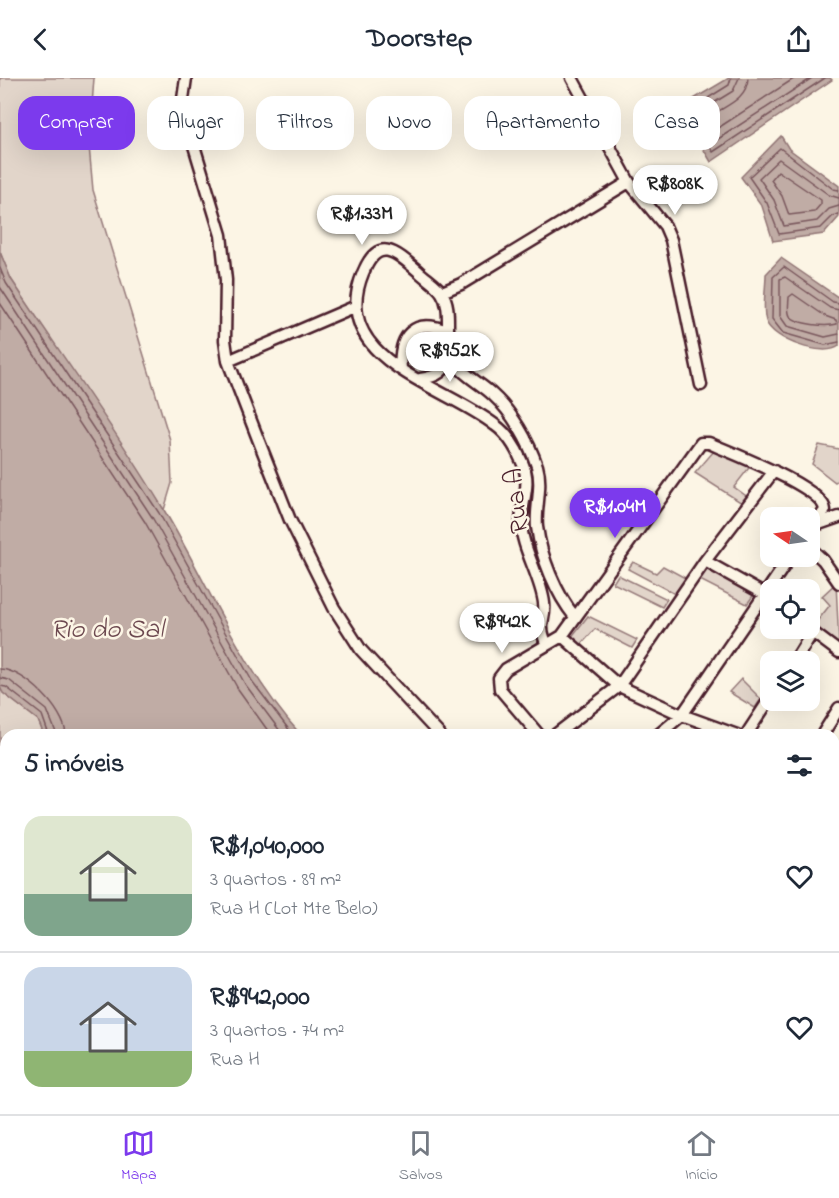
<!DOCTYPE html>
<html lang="pt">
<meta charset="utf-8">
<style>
body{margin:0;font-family:"Indie Flower",sans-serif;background:#f2f2f3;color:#1f2937;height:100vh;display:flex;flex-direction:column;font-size:22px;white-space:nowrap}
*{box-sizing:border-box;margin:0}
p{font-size:20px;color:#747a83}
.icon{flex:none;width:33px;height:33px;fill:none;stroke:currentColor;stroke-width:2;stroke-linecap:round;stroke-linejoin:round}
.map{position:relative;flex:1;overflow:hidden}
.panel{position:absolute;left:0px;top:651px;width:840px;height:386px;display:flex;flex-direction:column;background:#fff;border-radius:18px 18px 0 0;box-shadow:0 6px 24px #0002}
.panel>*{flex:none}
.hud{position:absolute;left:18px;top:18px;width:804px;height:54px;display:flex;gap:12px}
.needle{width:39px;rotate:283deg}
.buttons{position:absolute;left:760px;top:429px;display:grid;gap:12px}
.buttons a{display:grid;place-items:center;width:60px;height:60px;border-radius:12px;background:#fff;box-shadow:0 6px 24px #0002;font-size:30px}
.price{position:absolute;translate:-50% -51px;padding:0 14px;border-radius:21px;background:#fff;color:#222;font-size:20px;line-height:39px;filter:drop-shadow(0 2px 3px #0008)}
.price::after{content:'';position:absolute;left:50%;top:36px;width:18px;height:14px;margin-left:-9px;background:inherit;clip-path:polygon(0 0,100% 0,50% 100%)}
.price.on{background:#7c3aed;color:#fff}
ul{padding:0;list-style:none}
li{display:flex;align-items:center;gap:18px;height:150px;padding:0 24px}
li+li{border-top:2px solid #e0e1e3}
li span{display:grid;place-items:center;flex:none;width:168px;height:120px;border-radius:18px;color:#555}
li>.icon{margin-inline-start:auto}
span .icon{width:72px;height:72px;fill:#fffc;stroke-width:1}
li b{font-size:26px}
h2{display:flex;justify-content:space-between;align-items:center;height:72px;padding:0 24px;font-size:26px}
.tag{padding:0 21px;border-radius:18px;background:#fff;box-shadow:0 6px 24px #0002;font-size:21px;line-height:54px}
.tag.on{background:#7c3aed;color:#fff}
header{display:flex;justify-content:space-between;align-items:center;height:78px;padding:0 24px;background:#fff;font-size:27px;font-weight:800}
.tab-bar{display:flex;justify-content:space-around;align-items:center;height:84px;border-top:2px solid #e0e1e3;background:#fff;font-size:16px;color:#747a83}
.tab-bar a{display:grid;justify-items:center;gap:3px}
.tab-bar .on{color:#7c3aed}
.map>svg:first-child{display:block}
</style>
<header><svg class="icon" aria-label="back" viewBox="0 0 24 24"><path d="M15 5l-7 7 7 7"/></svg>Doorstep<svg class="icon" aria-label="share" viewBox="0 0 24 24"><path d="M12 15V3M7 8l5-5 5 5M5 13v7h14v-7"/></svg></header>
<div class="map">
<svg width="839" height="1036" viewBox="0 0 839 1036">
<rect width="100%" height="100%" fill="#fcf5e5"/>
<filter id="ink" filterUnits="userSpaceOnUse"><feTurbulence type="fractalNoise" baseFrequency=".0167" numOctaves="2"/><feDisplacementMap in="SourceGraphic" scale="12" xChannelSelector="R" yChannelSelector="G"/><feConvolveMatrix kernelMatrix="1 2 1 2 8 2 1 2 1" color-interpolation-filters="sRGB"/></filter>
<g filter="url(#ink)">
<path fill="#e2d5ca" stroke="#967a7a" stroke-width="1.5" d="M0,0H94L89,68L93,112L170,362L172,405L164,432L11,201L0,174Z
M819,367L839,371V401L835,404L812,386Z
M721,369L752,386L734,409L749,420L745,427L695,395L714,373Z
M633,484L656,495L663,488L687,501L675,516L628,491Z
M707,490L755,515L747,526L698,501Z
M618,497L667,521L662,529L613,505Z
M836,505L839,568L814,547L830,527L822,518Z
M588,538L637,562L632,570L595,551L578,570L570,561Z
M741,601L761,621L755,630L729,614Z
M0,609L3,615L38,642L44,657H6V750L0,754Z
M839,768V1036H799L798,1031L834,1030V769Z
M131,1031H221L223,1036H132Z
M757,1031L758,1034L783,1031L786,1036H565V1031Z"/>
<path fill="#c0aca5" stroke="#917474" stroke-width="1.5" d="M729,0H830L832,2L711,84L684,38L687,25Z
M781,58L789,71L839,108V139L824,156L773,163L762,128L741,99Z
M0,174L11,201C62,278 117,353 164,432C209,507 242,592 301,657H44L38,642L3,615L0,609Z
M781,180L839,220V268C824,280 772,262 766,243C762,230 766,210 766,196Z
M6,993V1030H122L124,1036H0V999Z
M505,1031L506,1036H223L221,1031Z"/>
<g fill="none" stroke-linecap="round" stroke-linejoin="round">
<path stroke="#79575c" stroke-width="1.5" d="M731,0L729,7L692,30L691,38L713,74L825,0
M739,0L733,13L699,34L715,63L812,0
M748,0C747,21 727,27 712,37L718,50L795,0
M778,93L821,122V126L814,134L789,137L782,118L771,102Z
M839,112L833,111L780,70L749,99L767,125L779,156L821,150L833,138L839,136
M839,120L829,117L779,81L759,100L774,122L784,148L817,143L829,131L839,128
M0,190L6,205L159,435L252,603L293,657
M0,209L152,439L245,606L283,657
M793,216L825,238L836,242L837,246C827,249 797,247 790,238C787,233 789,224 789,219Z
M0,225L145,444L238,611L271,657
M839,225L833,224L784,189L773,199L772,241L783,255L825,267L839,264
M839,232L830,230L785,199L780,201V238L787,248L825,259L839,256
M0,591C25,592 65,632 66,657
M0,600L9,602L47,632L57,657
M0,608L6,609L42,637L49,657"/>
<g stroke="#4a1f2b" stroke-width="15">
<path id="minor" d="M186,0L182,28L221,157L226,202L225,262L228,283L258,361L290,442L334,530L361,572L440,657
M572,0L629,104L665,148L671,162L701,307
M442,214L461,206L629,104
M228,283L354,229
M401,291C398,258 414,239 447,253
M420,301C437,299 447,293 451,275
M816,447L839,439
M810,470L823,482L839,505
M705,483L771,520
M807,550L839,574
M562,558L619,608L682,637L737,657
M546,565C537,543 546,544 544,525C541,499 521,469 521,444C522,422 532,406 522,384C516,370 508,356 495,347C443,306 327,282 363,195C378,158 395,173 418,193C425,200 437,207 442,215C455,235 440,261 457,287C465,298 483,307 493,317C512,334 529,364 537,388C543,408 535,429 537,449C541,479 556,516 575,539
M794,584L812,555
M539,657L500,611L499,600L506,591L562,558L701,365H709C731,375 823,409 825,432L810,454
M555,657L619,608L705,483L774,393
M658,657L682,637L791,478
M746,657L771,619
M822,657L839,630
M834,691L839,692
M834,731L839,728
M0,767L6,774
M0,847L6,841
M0,950L6,944
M792,1030L794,1036"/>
</g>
<use href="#minor" stroke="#fcf5e5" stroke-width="10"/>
</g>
</g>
<g text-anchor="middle" stroke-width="5" stroke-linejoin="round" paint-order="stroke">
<g font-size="26" fill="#4a1f2b" stroke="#fcf5e5">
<text transform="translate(515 423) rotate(-96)" y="9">Rua A</text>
</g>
<g font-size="27" font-style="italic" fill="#6d4950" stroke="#fcf5e5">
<text x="107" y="559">Rio do Sal</text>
</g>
</g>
</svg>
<div class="buttons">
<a><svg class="needle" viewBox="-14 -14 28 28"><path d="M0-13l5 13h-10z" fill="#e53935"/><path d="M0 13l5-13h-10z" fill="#747a83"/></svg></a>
<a><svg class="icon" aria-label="locate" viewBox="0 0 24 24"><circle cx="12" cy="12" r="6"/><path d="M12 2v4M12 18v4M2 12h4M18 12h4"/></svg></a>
<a><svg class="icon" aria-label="layers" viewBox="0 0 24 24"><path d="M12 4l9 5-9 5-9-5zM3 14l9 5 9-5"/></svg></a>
</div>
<b class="price" style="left:675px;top:138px">R$808K</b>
<b class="price" style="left:362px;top:168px">R$1.33M</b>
<b class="price" style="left:450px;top:305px">R$952K</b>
<b class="price on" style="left:615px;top:461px">R$1.04M</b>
<b class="price" style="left:502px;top:576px">R$942K</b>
<div class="hud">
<a class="tag on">Comprar</a>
<a class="tag">Alugar</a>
<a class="tag">Filtros</a>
<a class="tag">Novo</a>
<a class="tag">Apartamento</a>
<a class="tag">Casa</a>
</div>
<section class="panel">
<h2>5 imóveis<svg class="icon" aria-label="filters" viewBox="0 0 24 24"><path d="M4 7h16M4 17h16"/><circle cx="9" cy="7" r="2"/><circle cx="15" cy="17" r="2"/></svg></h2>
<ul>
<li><span style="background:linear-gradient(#dfe7d0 65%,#7fa58c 0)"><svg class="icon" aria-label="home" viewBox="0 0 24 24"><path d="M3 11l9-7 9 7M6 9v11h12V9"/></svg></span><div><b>R$1,040,000</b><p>3 quartos · 89 m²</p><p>Rua H (Lot Mte Belo)</p></div><svg class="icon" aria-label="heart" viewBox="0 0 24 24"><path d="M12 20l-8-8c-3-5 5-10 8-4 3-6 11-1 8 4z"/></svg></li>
<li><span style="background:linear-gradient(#c9d6e8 70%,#8fb573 0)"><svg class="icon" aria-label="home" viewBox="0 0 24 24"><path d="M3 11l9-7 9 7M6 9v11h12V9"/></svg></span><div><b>R$942,000</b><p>3 quartos · 74 m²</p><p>Rua H</p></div><svg class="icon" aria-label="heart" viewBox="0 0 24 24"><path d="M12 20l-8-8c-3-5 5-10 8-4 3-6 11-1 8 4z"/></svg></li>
</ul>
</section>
</div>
<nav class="tab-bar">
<a class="on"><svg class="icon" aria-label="map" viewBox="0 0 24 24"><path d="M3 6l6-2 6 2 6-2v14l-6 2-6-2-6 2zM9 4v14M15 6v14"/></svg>Mapa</a>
<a><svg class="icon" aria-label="saved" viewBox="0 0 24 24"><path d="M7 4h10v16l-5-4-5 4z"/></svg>Salvos</a>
<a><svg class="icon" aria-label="home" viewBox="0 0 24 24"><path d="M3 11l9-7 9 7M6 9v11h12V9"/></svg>Início</a>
</nav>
